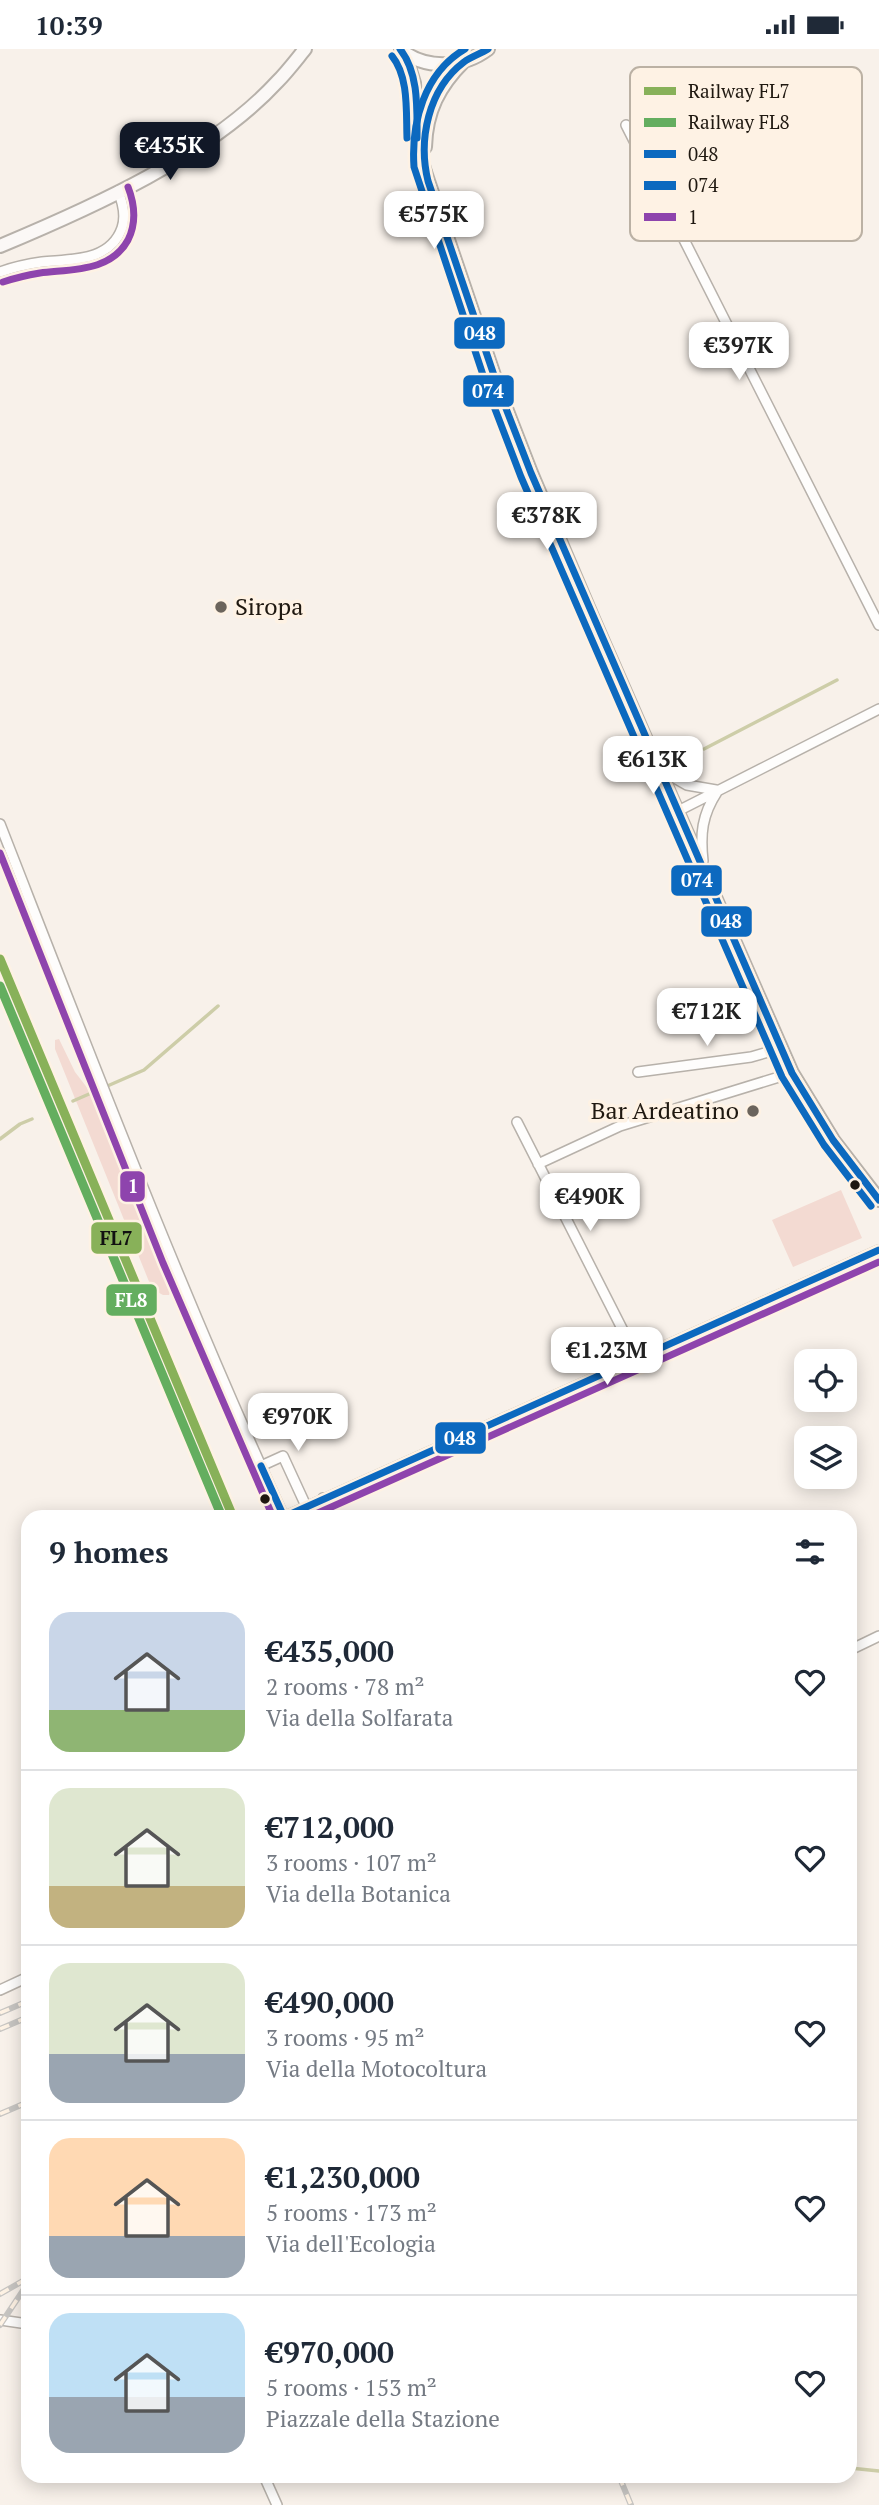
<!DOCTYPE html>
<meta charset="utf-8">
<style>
body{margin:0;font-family:"PT Serif",serif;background:#f6f6f7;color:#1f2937;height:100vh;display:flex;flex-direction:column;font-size:26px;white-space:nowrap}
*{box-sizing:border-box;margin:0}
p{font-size:23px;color:#747a83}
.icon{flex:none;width:38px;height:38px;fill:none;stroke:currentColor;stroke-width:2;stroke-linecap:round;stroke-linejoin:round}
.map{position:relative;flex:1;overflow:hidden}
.side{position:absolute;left:21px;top:1461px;width:836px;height:973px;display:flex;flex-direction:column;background:#fff;border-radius:21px;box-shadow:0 4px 18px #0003}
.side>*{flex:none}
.fabs{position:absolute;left:794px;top:1300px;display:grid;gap:14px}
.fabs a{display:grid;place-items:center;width:63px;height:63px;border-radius:14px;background:#fff;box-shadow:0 4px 18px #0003;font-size:35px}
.price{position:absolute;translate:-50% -60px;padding:0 16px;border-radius:14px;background:#fff;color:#222;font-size:23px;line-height:46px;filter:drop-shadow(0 2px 4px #0008)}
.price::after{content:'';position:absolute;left:50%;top:42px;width:21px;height:16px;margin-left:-10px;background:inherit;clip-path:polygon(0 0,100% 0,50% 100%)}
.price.active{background:#111827;color:#fff}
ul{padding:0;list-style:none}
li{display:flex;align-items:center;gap:21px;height:175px;padding:0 28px}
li+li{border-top:2px solid #e0e1e3}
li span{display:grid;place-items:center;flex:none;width:196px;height:140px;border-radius:21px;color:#555}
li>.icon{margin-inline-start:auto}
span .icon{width:84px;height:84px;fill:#fffc;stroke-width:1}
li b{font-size:30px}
h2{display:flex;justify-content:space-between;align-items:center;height:84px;padding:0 28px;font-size:30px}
.status{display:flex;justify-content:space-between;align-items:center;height:49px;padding:0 35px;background:#fff;direction:ltr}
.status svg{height:19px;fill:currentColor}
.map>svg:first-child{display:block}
</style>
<div class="status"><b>10:39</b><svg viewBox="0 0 49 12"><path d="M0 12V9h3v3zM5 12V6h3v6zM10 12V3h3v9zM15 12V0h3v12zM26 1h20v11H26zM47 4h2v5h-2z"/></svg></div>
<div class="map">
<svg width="879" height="2456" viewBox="0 0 879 2456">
<rect width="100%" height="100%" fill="#f8f1ea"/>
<path fill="#f3dad2" d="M59,990L75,1023L95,1049L172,1237L169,1246H163L152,1240L55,1000V991Z
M841,1141L862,1189L793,1218L772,1171Z"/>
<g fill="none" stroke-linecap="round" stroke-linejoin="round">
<path stroke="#cdcda8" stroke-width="3.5" d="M704,700L837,631
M73,1052L144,1021L218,957
M0,1090L20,1075L32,1070
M850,2419L879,2422
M699,2428L701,2427"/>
<g stroke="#b7b1aa" stroke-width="12">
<path id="street" d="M626,76L879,576
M0,223C14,218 28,215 42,213C71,210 110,213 122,179C126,167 123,154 118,142
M659,720L687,736L716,741
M678,762L879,660
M0,775C91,1008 180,1241 284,1468L879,1201
M703,812C700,785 702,766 717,743
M638,1023L751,1008L782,999
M517,1073L637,1309
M538,1115L620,1077L792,1024
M261,1417L283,1407L306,1457
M323,1449L334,1468
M850,1601L879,1587
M0,1941L28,1928
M0,2271L28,2275
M264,2427L277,2456"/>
</g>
<g stroke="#b7b1aa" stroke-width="16">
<path id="secondary" d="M401,1C426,21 463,19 488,0
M405,5L414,34L417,97L425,123L500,344L531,424L593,570L792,1024L833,1091L879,1151
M425,98C426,62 439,37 464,12
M0,197C91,159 210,106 277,33C287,23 296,11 305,0"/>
</g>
<use href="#street" stroke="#fefdfc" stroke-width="9"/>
<use href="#secondary" stroke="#fbf8f6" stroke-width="12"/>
<g stroke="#c7c5c2" stroke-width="6">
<path id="rail" d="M0,1964L28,1952
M0,1980L28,1968
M0,2065L28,2053
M0,2245L28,2229
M0,2276L28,2234
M619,2427L631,2456"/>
</g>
<use href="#rail" stroke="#fef2e4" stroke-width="3.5" stroke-dasharray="10" stroke-linecap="butt"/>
<g stroke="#fef2e4" stroke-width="12">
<path id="bus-1" d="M400,0C419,24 417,60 417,89
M488,0C480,5 471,8 464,13C428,40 418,91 428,132L500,344L531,424L792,1024L833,1091L879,1151
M261,1417L284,1468L879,1201"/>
</g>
<g stroke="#fef2e4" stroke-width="12">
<path id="bus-2" d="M465,0C424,24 411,74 414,118L490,347L521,428L782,1028L824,1096L871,1157
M392,7C409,28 406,63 407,89"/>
</g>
<g stroke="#fef2e4" stroke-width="12">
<path id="bus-3" d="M3,233C15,229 28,226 40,224C71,220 111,223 128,191C137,173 135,156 128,138
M0,804L163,1214L273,1468
M309,1468L879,1213"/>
</g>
<use href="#bus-1" stroke="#0c69bf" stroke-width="7"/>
<use href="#bus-2" stroke="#0c69bf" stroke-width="7"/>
<use href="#bus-3" stroke="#8e44ad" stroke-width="7"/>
<g stroke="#fef2e4" stroke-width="14">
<path id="rail-1" d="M0,910L233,1468"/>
</g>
<g stroke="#fef2e4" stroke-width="14">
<path id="rail-2" d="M0,937L222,1468"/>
</g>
<use href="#rail-1" stroke="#88b159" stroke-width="9"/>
<use href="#rail-2" stroke="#64ae5f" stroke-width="9"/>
</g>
<g fill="#6b645c" stroke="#fef2e4" stroke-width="2.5">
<circle cx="221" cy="558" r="7"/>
<circle cx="753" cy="1062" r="7"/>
</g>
<g fill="#1f1810" stroke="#fef2e4" stroke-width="2.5">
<circle cx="855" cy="1136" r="6"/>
<circle cx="265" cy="1450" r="6"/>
</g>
<g text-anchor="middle" stroke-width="7" stroke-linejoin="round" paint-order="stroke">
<g font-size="24" fill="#1f1810" stroke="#fef2e4" text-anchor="start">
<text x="235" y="566">Siropa</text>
<text x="739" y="1070" text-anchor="end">Bar Ardeatino</text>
</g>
</g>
<rect x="630" y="18" width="232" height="174" rx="10" fill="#fef2e4" stroke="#bbb1a4" stroke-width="2"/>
<rect x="644" y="38" width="32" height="8" fill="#88b159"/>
<rect x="644" y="69" width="32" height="9" fill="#64ae5f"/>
<rect x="644" y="101" width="32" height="8" fill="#0c69bf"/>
<rect x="644" y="132" width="32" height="9" fill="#0c69bf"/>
<rect x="644" y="164" width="32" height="8" fill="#8e44ad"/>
<g font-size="19" fill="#1f1810">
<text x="688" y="49">Railway FL7</text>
<text x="688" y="80">Railway FL8</text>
<text x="688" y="112">048</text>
<text x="688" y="143">074</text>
<text x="688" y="175">1</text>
</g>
<g stroke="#fef2e4" stroke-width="2.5">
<rect x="453" y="267" width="53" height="34" rx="7" fill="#0c69bf"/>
<rect x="462" y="325" width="53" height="34" rx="7" fill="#0c69bf"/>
<rect x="670" y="815" width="53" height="33" rx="7" fill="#0c69bf"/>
<rect x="700" y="856" width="53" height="33" rx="7" fill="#0c69bf"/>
<rect x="119" y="1121" width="27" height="33" rx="7" fill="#8e44ad"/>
<rect x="90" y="1172" width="53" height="34" rx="7" fill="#88b159"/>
<rect x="105" y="1234" width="53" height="34" rx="7" fill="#64ae5f"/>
<rect x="434" y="1372" width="53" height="34" rx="7" fill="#0c69bf"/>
</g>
<g font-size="19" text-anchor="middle" font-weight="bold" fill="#fff">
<text x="480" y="291">048</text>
<text x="488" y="349">074</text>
<text x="697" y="838">074</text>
<text x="726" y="879">048</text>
<text x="133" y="1144">1</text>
<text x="131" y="1258">FL8</text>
<text x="460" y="1396">048</text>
</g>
<g font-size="19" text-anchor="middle" font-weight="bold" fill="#111">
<text x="116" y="1196">FL7</text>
</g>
</svg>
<div class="fabs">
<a><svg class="icon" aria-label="locate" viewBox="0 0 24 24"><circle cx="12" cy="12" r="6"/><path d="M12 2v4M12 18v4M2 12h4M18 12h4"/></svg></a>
<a><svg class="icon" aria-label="layers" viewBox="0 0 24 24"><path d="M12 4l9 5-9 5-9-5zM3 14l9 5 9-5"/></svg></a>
</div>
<b class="price active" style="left:170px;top:133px">€435K</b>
<b class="price" style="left:434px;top:202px">€575K</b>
<b class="price" style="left:739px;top:333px">€397K</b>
<b class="price" style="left:547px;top:503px">€378K</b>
<b class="price" style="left:653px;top:747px">€613K</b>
<b class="price" style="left:707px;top:999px">€712K</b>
<b class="price" style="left:590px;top:1184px">€490K</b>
<b class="price" style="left:607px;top:1338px">€1.23M</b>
<b class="price" style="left:298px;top:1404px">€970K</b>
<section class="side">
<h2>9 homes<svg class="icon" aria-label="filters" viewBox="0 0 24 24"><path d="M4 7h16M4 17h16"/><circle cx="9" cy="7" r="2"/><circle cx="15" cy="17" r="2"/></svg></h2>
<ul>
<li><span style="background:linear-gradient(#c9d6e8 70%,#8fb573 0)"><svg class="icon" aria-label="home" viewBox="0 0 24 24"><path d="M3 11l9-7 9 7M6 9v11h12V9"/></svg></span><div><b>€435,000</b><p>2 rooms · 78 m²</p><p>Via della Solfarata</p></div><svg class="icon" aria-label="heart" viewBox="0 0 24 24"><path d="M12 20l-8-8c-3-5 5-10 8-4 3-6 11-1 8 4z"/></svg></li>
<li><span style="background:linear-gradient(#dfe7d0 70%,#c2b280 0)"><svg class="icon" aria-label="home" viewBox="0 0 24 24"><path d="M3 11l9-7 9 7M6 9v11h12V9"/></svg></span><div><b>€712,000</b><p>3 rooms · 107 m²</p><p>Via della Botanica</p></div><svg class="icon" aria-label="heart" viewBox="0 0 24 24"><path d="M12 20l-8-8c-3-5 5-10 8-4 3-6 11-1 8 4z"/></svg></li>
<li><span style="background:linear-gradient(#dfe7d0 65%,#9aa5b1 0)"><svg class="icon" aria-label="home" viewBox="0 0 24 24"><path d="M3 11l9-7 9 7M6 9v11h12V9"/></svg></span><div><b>€490,000</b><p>3 rooms · 95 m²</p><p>Via della Motocoltura</p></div><svg class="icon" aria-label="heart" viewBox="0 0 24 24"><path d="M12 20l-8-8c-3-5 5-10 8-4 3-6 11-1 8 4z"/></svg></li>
<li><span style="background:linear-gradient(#ffd9b3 70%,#9aa5b1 0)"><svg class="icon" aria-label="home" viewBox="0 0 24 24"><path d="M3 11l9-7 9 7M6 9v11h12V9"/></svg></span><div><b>€1,230,000</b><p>5 rooms · 173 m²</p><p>Via dell'Ecologia</p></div><svg class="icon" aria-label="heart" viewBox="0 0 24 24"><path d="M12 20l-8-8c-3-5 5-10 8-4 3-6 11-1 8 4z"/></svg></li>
<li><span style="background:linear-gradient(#bfe0f5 60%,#9aa5b1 0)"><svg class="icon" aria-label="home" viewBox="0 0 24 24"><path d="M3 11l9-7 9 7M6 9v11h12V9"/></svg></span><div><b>€970,000</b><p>5 rooms · 153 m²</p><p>Piazzale della Stazione</p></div><svg class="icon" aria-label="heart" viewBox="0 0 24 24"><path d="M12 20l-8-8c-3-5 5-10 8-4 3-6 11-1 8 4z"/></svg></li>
</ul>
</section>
</div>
